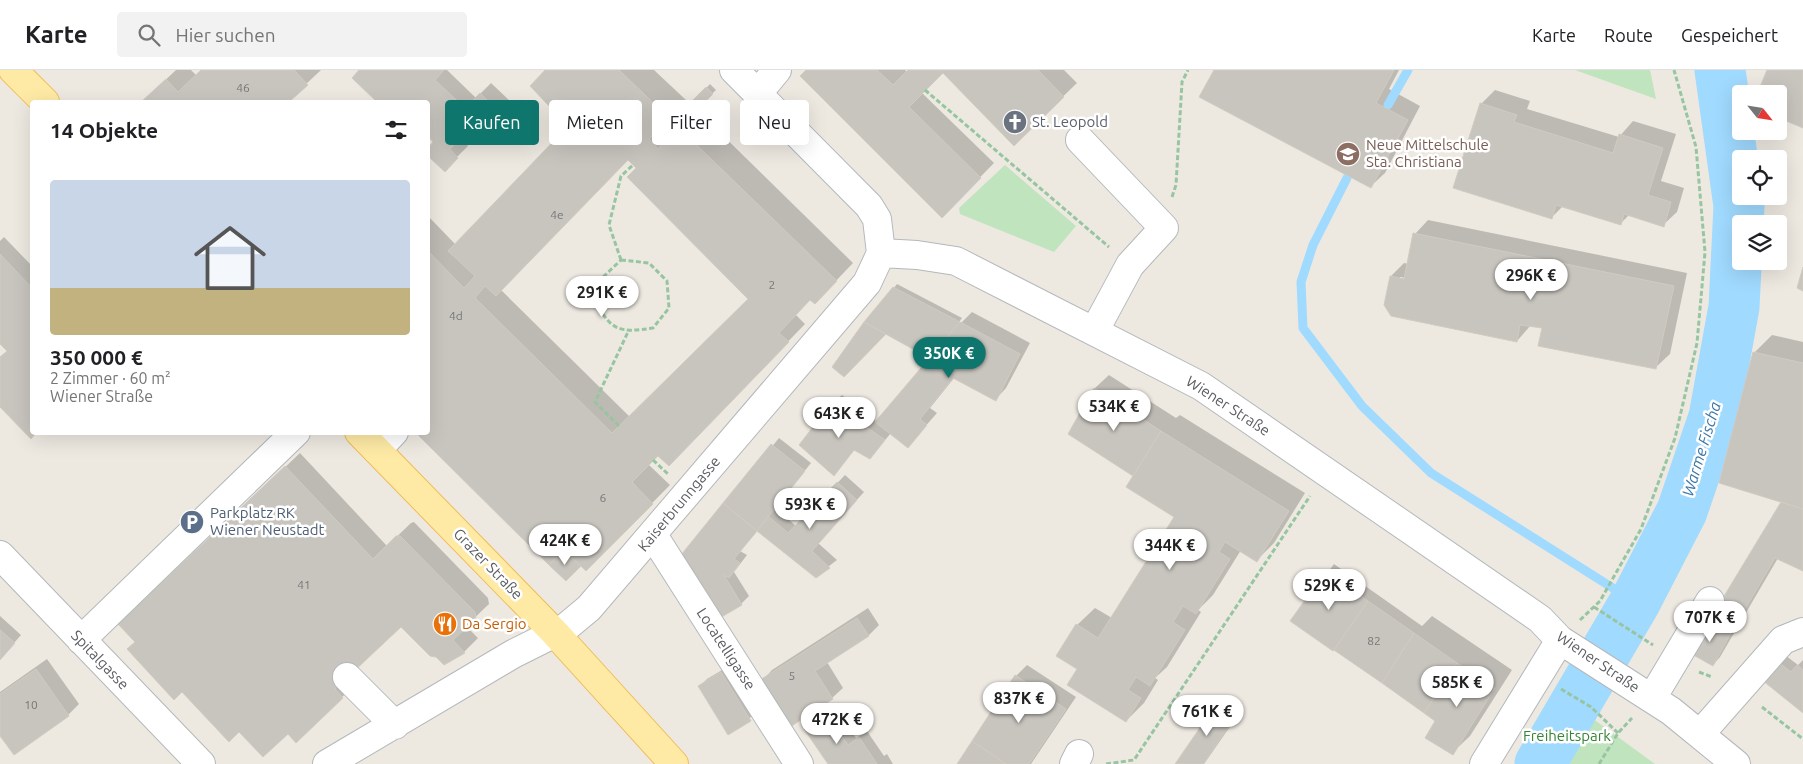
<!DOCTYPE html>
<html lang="de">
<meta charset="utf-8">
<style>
body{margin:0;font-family:Ubuntu,sans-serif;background:#f2f2f2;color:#202124;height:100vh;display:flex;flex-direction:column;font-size:19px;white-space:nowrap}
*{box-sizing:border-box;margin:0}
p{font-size:16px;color:#757577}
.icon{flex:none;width:28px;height:28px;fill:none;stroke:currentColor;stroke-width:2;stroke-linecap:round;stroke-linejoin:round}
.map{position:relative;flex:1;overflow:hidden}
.panel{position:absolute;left:30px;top:30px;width:400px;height:335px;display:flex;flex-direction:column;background:#fff;border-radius:5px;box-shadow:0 5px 20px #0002}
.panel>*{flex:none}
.banner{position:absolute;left:445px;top:30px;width:475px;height:45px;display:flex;gap:10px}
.needle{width:32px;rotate:120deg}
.tools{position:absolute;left:1732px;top:15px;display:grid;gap:10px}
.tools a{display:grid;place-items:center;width:55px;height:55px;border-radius:5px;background:#fff;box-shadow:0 5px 20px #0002;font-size:25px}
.price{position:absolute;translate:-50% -42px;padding:0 11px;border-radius:18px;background:#fff;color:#222;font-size:16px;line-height:32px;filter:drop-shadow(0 1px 2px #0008)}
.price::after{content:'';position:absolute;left:50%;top:30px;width:15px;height:11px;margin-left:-8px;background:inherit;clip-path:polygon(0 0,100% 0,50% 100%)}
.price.active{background:#0f766e;color:#fff}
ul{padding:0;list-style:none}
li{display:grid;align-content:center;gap:10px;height:265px;padding:0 20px}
li span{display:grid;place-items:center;height:155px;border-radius:5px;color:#555}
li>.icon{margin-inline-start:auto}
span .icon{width:90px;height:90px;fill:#fffc;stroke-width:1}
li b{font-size:21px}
h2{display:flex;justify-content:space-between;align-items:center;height:60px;padding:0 20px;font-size:21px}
.chip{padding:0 18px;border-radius:5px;background:#fff;box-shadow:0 5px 20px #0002;font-size:18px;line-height:45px}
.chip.active{background:#0f766e;color:#fff}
header{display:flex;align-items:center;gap:30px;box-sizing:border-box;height:70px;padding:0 25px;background:#fff;border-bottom:1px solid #e0e0e0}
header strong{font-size:24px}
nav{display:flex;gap:28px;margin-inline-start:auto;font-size:18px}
.search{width:350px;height:45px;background:#f2f2f2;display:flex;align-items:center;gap:12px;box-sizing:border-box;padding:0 18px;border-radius:5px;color:#757577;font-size:19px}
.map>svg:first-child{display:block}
</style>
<header>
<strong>Karte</strong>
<div class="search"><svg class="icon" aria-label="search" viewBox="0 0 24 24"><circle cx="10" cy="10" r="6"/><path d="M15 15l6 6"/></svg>Hier suchen</div>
<nav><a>Karte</a><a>Route</a><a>Gespeichert</a></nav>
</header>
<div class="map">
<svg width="1803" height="694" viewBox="0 0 1803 694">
<rect width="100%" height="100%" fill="#ede9e1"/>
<path fill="#c0e4bd" d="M1575,0H1650L1656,29Z
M1005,95L1076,156L1054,182L960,144L959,138Z
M1559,624L1655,694H1517Z"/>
<path fill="#0003" fill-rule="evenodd" d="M176,0H191L196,5L201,0H321L287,32H142Z
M361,0H447L476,28L491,13L512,33L483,63L473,53L460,67L468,76L444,100L428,84V80L435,72L428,65V32H379L354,8Z
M547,0H654L686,30L665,51L676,62L698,41L853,193L832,215L810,229L795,244L805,254L686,377L658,384L648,394L670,415L586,500L428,362V146L456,175L570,56ZM628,88L749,229L630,347L501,220Z
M807,0H905L907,2L909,0H1064L1077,13L1014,74L943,1L921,22L994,93L942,146Z
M1215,0H1399L1389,19L1420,36L1385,103L1371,116Z
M710,14L716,20L699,36L694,31Z
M1495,20L1530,31L1527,39L1619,67L1633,51L1676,64L1661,111L1684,118L1677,142L1663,155L1629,145L1620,154L1563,136L1552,147L1481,34Z
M1428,150L1687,203L1670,284L1656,297L1543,257L1531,255L1517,271L1391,206L1404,193L1409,194L1415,164ZM1400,207L1411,209L1410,211L1400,209Z
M4,167L32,196L31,367L0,335V289L8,281L0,272V171Z
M897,214L962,248L959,252L961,253L972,242L1030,273L1006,318L996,329L954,308L930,338L937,343L908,376L891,363L870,388L855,379L834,404L801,374L834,332L842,325L877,352L941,277L894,218Z
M1772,265L1803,272V500L1778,488L1720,587L1713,595L1783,431L1754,283Z
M1109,305L1176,348L1180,345L1305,423L1274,473L1257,490L1241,480L1213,525L1198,540L1201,542L1167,597L1155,608L1158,610L1144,633L1126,651L1079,598L1077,555L1095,538L1112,548L1176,447L1135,406L1069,364L1095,318Z
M779,368L811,393L775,438L796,456L845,405L864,422L818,473L837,490L816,506L758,460L740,481L747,485L734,502L749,526L741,534L683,485Z
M300,383L387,476L411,453L414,452L488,528L489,534L466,556L478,568L464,582L444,593L401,555L348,605L356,614L342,627L288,662L239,660L136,572L134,541Z
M1334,494L1422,556L1432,546L1512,600L1470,666L1452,683L1437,650L1292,551Z
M868,538L879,555L868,566L827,592L843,618L832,628L762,611L772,600Z
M0,546L21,565L0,589Z
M1785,585L1798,595L1803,590V642L1778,592Z
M47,589L79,634L68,645L0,663V622Z
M1027,595L1076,627L1031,694H958L1016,606Z
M729,596L758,642L728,663L700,616L707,609Z
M1225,626L1243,638L1204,694H1176Z
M835,637L856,668L867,661L884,686L887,684L893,694H829L806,659Z"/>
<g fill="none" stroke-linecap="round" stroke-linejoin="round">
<path stroke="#a0dafe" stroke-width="9" d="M1388,35L1408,0
M1347,108L1313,175L1301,212L1303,258L1362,336L1431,403L1635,532"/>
<path stroke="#a0dafe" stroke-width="51" d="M1540,694L1635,532L1682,441L1714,347L1734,237L1739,136L1720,0"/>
</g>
<path fill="#c8c4be" stroke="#d1cbc0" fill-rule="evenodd" d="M201,0H294L308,15L289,32H141L166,9L178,22Z
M359,0H444L435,10L465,38L480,23L502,45L483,65L473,55L450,79L458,88L445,102L428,86V78L433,72L428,66V32H377L352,8Z
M545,0H619L669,48L649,69L658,79L679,58L837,211L815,234L810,230L779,263L789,272L669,396L658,386L632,412L653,434L586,501L564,480L549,495L415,362H428V181L464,218L475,206L448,181L568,56L530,16ZM628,90L636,98L627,107L748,229L612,363L475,228L485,216L496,226Z
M806,0H877L893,15L908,0H940L943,3L909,37L981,108L942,148L800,6Z
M940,0H1038L1064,27L1014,76Z
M1214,0H1394L1376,33L1408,50L1371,118L1199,27Z
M1767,0H1803V58L1779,48V24H1757Z
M706,17L713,24L699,38L692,31Z
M1480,33L1517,45L1514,52L1613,83L1619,64L1663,78L1648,125L1671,132L1664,157L1624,144L1621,155L1556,135L1552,149L1453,118Z
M1413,163L1674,216L1656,299L1538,276L1542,258L1520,255L1517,272L1391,246L1384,235L1390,206L1404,209Z
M0,184L32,218V362H37L31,369L0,337V287L7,281L0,274Z
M1803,197V221L1797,218Z
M893,217L960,252L929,288L864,252Z
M864,252L886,264L844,307L832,297Z
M960,252L1020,284L996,331L953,308L920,349L927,355L908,378L875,352Z
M1753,282L1803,293V439L1719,413Z
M1094,318L1161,361L1133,406L1068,364Z
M833,331L845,342L885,370L870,389L854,380L834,406L799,375Z
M1161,361L1289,441L1257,492L1225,472L1219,482L1230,489L1196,544L1183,536L1173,552L1185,560L1150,616L1136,607L1128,620L1141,628L1126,652L1067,615L1077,599L1056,586L1076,554L1098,568L1174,447L1126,417Z
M771,374L805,401L757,461L723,433Z
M285,396L373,489L396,466H400L475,542L476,549L453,570L465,583L444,595L436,587L430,586L401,557L335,619L343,628L296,673L288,664L263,687L239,662L229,672L182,622L174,630L127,579L135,572L118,554Z
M837,412L857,430L812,481L830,498L816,508L757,461L768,446L788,463Z
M1781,432L1803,439V501L1775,488L1731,563L1709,551Z
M723,433L757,461L734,489L740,493L729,508L724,505L742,535L718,549L681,485Z
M564,480L581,496L566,511L549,495Z
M1326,501L1368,531L1333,581L1290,551Z
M1368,531L1414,563L1382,613L1334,580Z
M857,548L869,566L815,601L833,629L790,657L760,610Z
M1709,551L1731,563L1713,596L1688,582Z
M0,560L15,573L0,590Z
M1414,563L1457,593L1424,643L1382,613Z
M1777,591L1791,602L1797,595L1803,600V643L1762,610Z
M1457,593L1495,618L1453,685L1425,668L1435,651L1424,643Z
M36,599L69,646L14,685L0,666V624Z
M721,602L751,651L728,665L698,616Z
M1015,605L1066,639L1029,694H1006L972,671Z
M1217,633L1236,646L1203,694H1175Z
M827,644L848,675L859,667L877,694H828L804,659Z
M972,671L1006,694H957Z"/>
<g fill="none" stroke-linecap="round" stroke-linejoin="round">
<g stroke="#b4b8bc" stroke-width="30">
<path id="minor" d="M734,0L869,136L877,149L881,183
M758,23L777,0
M1080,70L1164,158L1130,195L1095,260
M881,183L917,185L956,191L1201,316L1540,549L1560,570L1671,641L1736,694
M377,380L394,362
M653,465L799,694
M0,485L201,694
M81,570L296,362
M347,607L395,655
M1652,628L1710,531
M1701,663L1783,570L1803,562
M327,694L513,584L565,558L589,538L867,213L881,183
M1074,694L1079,684
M1484,694L1560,570"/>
</g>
<g stroke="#f0bc57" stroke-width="30">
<path id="major" d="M13,0L45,32
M359,362L555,563L674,694"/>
</g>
<path stroke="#97c5a1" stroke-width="3" stroke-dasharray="5 2.5" stroke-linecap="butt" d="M925,20L1109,177
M654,74C680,47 691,42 727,32
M1172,127L1176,115L1182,12L1188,0
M621,190L649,193L667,211L669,238L653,258C620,263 611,261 596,232L602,208Z
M621,190L609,155L621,106L633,95
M619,356L595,332L628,262
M653,390L668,404
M1594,537L1653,575
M1580,550L1600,531L1641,459L1675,368L1697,273L1705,182L1696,77L1674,0
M1699,602L1712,607
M1561,619L1591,637L1618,663
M1762,637L1803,669
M1106,694L1134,690L1310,426
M1599,694L1618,663L1632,648"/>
<use href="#minor" stroke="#fff" stroke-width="28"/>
<use href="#major" stroke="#feeaa5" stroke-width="28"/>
</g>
<defs>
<g id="church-disc" transform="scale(1.25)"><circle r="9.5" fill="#6b7280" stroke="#fff"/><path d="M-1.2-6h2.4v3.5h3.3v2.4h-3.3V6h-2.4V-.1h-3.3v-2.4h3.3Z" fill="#fff"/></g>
<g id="school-disc" transform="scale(1.25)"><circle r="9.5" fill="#8d6e63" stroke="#fff"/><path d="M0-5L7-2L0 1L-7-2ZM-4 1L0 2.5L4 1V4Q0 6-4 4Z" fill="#fff"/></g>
<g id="parking-disc" transform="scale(1.25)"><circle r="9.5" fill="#5c6f8a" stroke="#fff"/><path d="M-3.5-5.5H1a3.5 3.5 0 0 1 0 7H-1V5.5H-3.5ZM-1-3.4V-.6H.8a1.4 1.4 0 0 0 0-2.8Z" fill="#fff"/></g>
<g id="restaurant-disc" transform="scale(1.25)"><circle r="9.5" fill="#e8710a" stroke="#fff"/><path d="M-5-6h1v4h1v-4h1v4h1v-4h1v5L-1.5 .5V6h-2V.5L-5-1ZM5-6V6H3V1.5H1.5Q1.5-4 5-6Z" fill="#fff"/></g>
</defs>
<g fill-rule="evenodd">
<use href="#church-disc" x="1015" y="52"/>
<use href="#school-disc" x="1348" y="84"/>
<use href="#parking-disc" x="192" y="452"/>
<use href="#restaurant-disc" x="445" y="554"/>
</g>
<g text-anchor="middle" stroke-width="5" stroke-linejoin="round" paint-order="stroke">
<g font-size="12" fill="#767879">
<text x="243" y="22">46</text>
<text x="557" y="149">4e</text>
<text x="772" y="219">2</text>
<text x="456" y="250">4d</text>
<text x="603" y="432">6</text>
<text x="304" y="519">41</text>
<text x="1374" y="575">82</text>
<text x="792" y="610">5</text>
<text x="31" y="639">10</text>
</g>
<g font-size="15" fill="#5b616d" stroke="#fff" text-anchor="start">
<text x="1032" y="57">St. Leopold</text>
</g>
<g font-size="15" fill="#785e54" stroke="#fff" text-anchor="start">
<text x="1366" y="80">Neue Mittelschule<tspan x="1366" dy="17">Sta. Christiana</tspan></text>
</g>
<g font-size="15" fill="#5a5e62" stroke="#fff">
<text transform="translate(1228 336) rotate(33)" y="5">Wiener Straße</text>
<text transform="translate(679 434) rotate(-50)" y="5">Kaiserbrunngasse</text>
<text transform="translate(488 494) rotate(46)" y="5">Grazer Straße</text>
<text transform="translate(726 579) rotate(57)" y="5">Locatelligasse</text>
<text transform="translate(100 590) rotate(46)" y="5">Spitalgasse</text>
<text transform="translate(1598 592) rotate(34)" y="5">Wiener Straße</text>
</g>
<g font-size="15" fill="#4e5e75" stroke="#fff" text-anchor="start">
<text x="210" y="448">Parkplatz RK<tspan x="210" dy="17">Wiener Neustadt</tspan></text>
</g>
<g font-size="15" fill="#c56008" stroke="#fff" text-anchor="start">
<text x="462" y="559">Da Sergio</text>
</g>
<g font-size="15" fill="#378536" stroke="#fff">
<text x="1567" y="671">Freiheitspark</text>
</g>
<g font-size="16" font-style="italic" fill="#3c76a7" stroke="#fff">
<text transform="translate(1701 379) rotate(-73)" y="6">Warme Fischa</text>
</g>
</g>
</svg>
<div class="tools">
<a><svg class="needle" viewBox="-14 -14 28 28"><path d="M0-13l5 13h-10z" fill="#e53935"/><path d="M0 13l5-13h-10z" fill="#757577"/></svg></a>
<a><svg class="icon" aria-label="locate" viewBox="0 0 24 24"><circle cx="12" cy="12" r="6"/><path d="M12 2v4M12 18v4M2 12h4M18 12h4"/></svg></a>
<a><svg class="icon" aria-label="layers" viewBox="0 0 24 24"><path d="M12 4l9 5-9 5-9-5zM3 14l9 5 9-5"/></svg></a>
</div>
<b class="price" style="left:1531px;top:231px">296K €</b>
<b class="price" style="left:602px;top:248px">291K €</b>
<b class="price active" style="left:949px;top:309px">350K €</b>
<b class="price" style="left:1114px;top:362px">534K €</b>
<b class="price" style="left:839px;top:369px">643K €</b>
<b class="price" style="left:810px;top:460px">593K €</b>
<b class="price" style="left:565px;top:496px">424K €</b>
<b class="price" style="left:1170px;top:501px">344K €</b>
<b class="price" style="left:1329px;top:541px">529K €</b>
<b class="price" style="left:1710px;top:573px">707K €</b>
<b class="price" style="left:1457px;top:638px">585K €</b>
<b class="price" style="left:1019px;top:654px">837K €</b>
<b class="price" style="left:1207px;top:667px">761K €</b>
<b class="price" style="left:837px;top:675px">472K €</b>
<div class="banner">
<a class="chip active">Kaufen</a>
<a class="chip">Mieten</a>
<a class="chip">Filter</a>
<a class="chip">Neu</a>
</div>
<section class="panel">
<h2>14 Objekte<svg class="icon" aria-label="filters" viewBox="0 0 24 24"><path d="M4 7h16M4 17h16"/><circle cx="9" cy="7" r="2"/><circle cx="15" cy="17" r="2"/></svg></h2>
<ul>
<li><span style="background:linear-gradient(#c9d6e8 70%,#c2b280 0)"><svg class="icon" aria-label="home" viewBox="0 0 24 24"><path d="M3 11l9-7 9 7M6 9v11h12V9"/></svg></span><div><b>350 000 €</b><p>2 Zimmer · 60 m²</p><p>Wiener Straße</p></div></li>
</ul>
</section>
</div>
